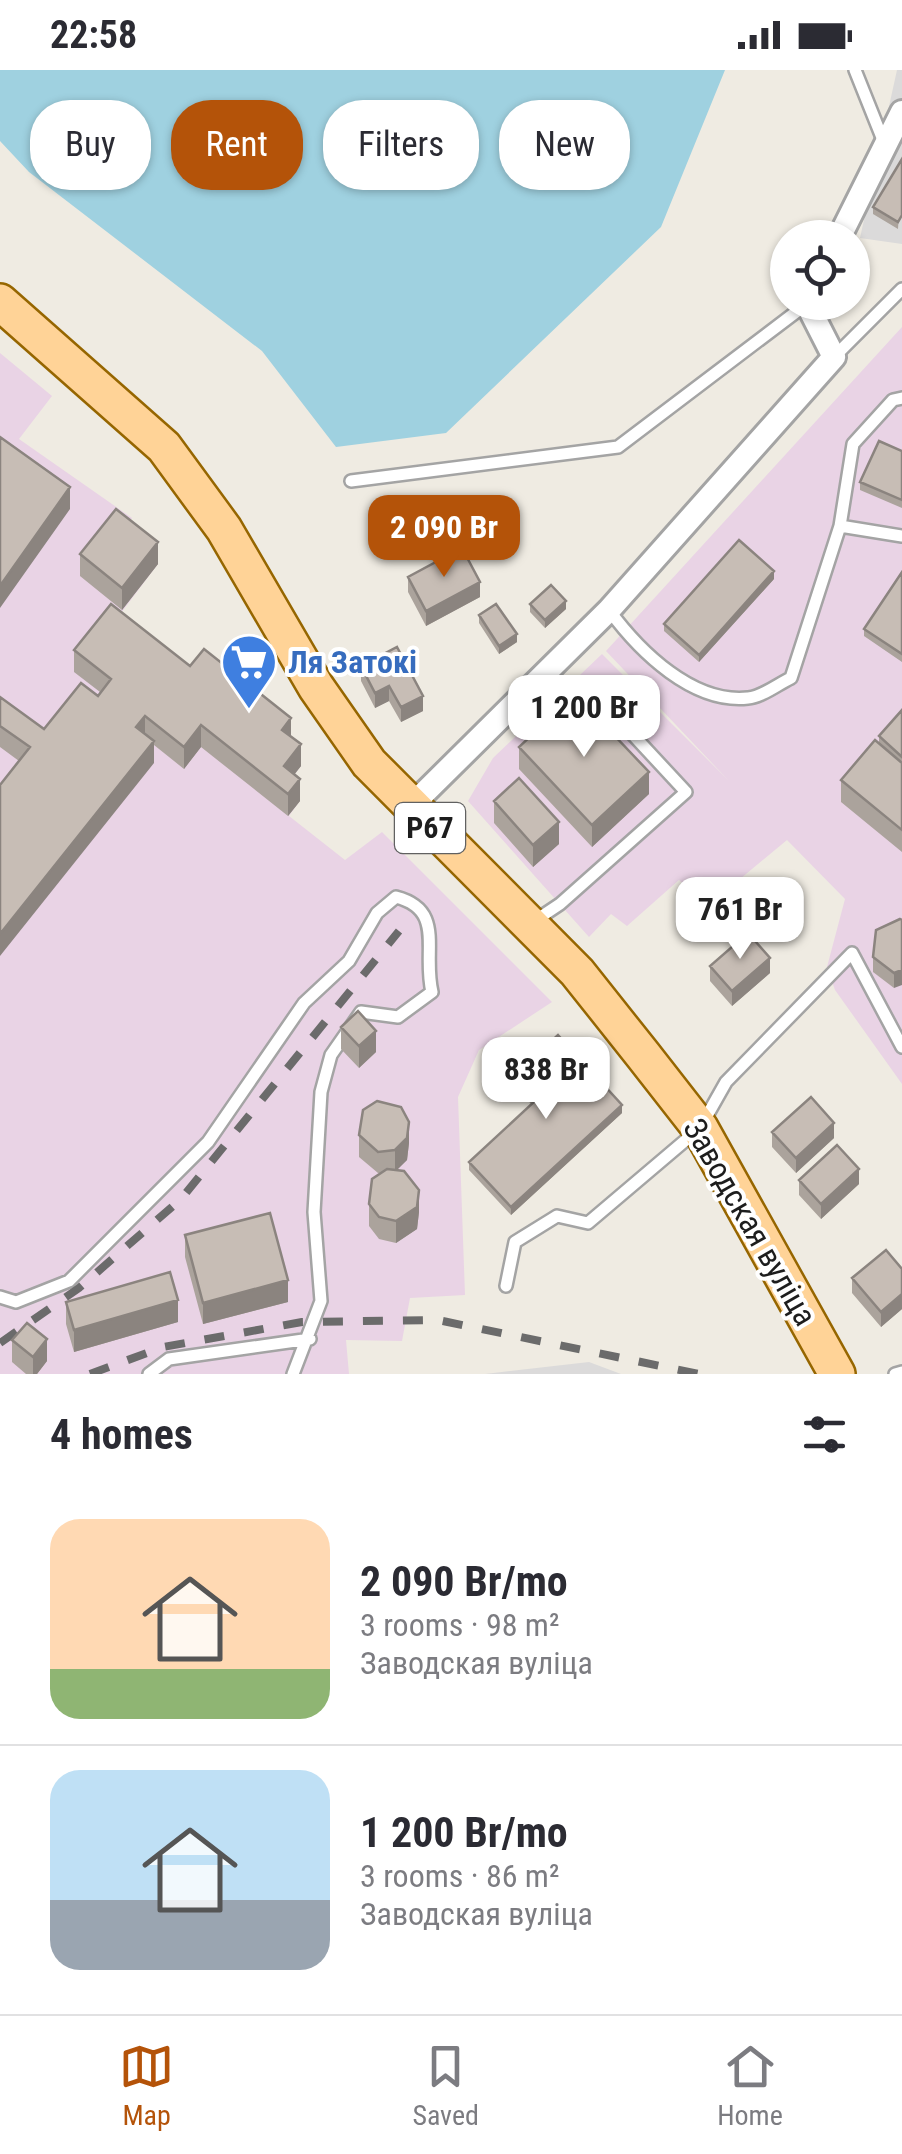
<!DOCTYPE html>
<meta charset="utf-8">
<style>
body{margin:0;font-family:"Roboto Condensed",sans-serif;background:#f2f2f3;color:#2b2b33;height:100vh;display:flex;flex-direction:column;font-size:38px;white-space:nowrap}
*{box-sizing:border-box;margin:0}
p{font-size:32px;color:#7c7c81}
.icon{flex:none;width:55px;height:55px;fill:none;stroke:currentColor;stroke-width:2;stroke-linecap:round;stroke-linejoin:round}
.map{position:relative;height:1304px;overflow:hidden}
.side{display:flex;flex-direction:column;background:#fff;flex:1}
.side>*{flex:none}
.guide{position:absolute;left:30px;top:30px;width:842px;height:90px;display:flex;gap:20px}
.fabs{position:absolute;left:770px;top:150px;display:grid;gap:20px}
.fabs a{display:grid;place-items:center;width:100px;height:100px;border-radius:50%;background:#fff;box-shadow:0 2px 8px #0004;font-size:50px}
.price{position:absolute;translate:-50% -85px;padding:0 22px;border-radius:20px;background:#fff;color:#222;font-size:32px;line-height:65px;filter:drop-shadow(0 2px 5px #0008)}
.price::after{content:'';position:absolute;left:50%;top:60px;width:30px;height:22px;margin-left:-15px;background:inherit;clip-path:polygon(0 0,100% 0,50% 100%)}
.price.current{background:#b45309;color:#fff}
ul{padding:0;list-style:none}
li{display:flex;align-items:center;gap:30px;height:250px;padding:0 50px}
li+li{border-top:2px solid #e1e1e2}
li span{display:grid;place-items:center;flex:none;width:280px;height:200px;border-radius:30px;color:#555}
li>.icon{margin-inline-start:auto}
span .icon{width:120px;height:120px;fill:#fffc;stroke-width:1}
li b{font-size:42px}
h2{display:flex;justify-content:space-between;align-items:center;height:120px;padding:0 50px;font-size:42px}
.pill{padding:0 35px;border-radius:40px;background:#fff;box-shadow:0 2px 8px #0004;font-size:35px;line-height:90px}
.pill.current{background:#b45309;color:#fff}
.status{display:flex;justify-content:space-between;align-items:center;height:70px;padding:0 50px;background:#fff;direction:ltr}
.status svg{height:28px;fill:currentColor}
.tabs{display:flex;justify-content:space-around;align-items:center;height:140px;border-top:2px solid #e1e1e2;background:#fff;font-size:28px;color:#7c7c81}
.tabs a{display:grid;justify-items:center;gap:5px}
.tabs .current{color:#b45309}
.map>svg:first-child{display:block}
</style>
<div class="status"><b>22:58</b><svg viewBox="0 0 49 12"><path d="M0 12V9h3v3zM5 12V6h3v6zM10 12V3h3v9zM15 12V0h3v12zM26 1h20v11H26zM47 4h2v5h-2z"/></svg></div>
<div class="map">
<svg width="902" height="1304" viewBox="0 0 902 1304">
<rect width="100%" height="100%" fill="#efebe2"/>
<path fill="#dbdada" d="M897,0H902V174L860,168Z
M589,1292L621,1304H485Z"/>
<path fill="#e9d3e5" d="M902,257V1014L835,920L827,897L845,829L787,770L740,809L698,827L679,810L627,856L611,844L589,867L468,731L493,688L602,584L729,711L606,581Z
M0,283L52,326L19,369L132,448L121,465L158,494L112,555L301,696L284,718L300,731L289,746L345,790L382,762L552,932L479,980L458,1027L465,1225L410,1228L402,1271L346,1270L349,1304H0Z"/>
<path fill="#9fd1e0" d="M0,0H725L661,157L446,363L336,377L262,281L29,102L0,71Z"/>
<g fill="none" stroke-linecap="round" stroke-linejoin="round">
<g stroke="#a4a4a4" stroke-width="16">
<path id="lane" d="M855,0L885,75
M834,287L902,219
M351,411L618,377L804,236
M840,456L902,466
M609,540C640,582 693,634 748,628C762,627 778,614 791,608L840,456L853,374L893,330L902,328
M533,852L560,834L686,722L596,625
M506,1216L515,1172L557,1146L588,1153L700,1058L726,1012L852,883L902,977
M0,1227L16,1232L69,1211L208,1072L304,933L349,891L377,843L396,827C446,840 422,881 432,922L398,947L361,942L331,985L321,1022L314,1142L321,1231L293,1304
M149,1304L169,1289L310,1269
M895,1304L902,1302"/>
</g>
<g stroke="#a4a4a4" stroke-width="28">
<path id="street" d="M839,168L902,42
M409,738L609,540L834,287L806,232"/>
</g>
<g stroke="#966600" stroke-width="40">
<path id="primary" d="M0,232L164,377L224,459L316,617L369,693L577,902L643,985L700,1058L837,1304"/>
</g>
<use href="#lane" stroke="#fff" stroke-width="11"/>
<use href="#street" stroke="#fff" stroke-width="22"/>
<use href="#primary" stroke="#ffd397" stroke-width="35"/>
<path stroke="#6b6b6b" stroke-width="8" stroke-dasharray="20 20" stroke-linecap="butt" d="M0,1273L79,1218L181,1129L399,861
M90,1304L163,1277L302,1252L438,1250L699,1304"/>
</g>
<path fill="#aba39c" d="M902,89L898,159L873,144V137Z
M902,381V438L860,420V412Z
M80,484L158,494L122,540L80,506Z
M902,502V592L864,566V559Z
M408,507L480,527L426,556L408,522Z
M774,509L699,592L664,561V554Z
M530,534L566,539L545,558L530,542Z
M479,545L517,572L499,584L479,553Z
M74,580L190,596L291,667L301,696L294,704L300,731L288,746L201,677L184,699L154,675V693L19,691L0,677V627L44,659L98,626L100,622L74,602Z
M361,596L423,641L401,652L389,631L375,638L361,611Z
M902,640V782L841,732V710L879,673V666Z
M519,677L649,724L592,777L519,699Z
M494,731L559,774L533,797L494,753Z
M742,837L792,850L771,872L742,845Z
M900,849L894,918L873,902V887Z
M710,896L770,903L732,936L710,911Z
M341,957L376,982L359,998L341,979Z
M513,1006L622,1043L511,1145L469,1100V1092L532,1035L513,1014Z
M772,1062L834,1068L796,1103L772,1077Z
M359,1065L409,1073L407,1090L396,1100L419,1142L417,1159L396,1173L379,1169L369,1156V1134L381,1103H378L359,1087Z
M799,1110L859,1114L821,1149L799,1125Z
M185,1165L288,1232L203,1254L185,1187Z
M902,1199V1239L881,1257L852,1223V1208Z
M66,1232L178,1252L74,1282L66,1254Z
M12,1270L47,1291L37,1304H26L12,1292Z"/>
<path fill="#8b847f" d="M70,417V439L0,538V516Z
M158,472V494L122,540V518Z
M774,501V509L699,592V585Z
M480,512V527L426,556V541Z
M566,531V539L545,558V550Z
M517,564V572L499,584V576Z
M389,616V631L375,638V623Z
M423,626V641L401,652V637Z
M145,646V668L136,657Z
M291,648V670L282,660Z
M201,655V677L184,699V677Z
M154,671V693L0,886V864Z
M301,674V696L284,718V696Z
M649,702V724L592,777V755Z
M300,709V731L288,746V724Z
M559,752V774L533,797V775Z
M792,842V850L771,872V864Z
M770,888V903L732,936V921Z
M902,900V915L894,918V903Z
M376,961V982L359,998V976Z
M622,1035V1043L511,1145V1137Z
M409,1052V1073L407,1090L395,1102V1080Z
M834,1053V1068L796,1103V1088Z
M859,1099V1114L821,1149V1134Z
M419,1120V1142L417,1159L396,1173V1151Z
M288,1210V1232L203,1254V1233Z
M902,1224V1239L881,1257V1242Z
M178,1230V1252L74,1282V1260Z
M47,1269V1291L37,1304H33V1287Z"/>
<path fill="#c7bdb5" stroke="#8b847f" stroke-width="2.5" d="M902,89V145L898,152L873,137Z
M0,367L70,417L0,516Z
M879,371L902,381V430L860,412Z
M116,439L158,472L122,518L80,484Z
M739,470L774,501L699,585L664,554Z
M462,478L480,512L426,541L408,507Z
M902,502V584L864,559Z
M551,515L566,531L545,550L530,534Z
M111,534L190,596L204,579L291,648L282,660L301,674L284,696L300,709L288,724L201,655L184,677L145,646L136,657L154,671L0,864V715L30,677L0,656V627L44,659L81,613L98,626L111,609L74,580Z
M496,534L517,564L499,576L479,545Z
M397,577L423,626L401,637L389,616L375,623L361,596Z
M575,624L649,702L592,755L519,677Z
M902,640V687L879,666Z
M875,670L902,693V760L841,710Z
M519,708L559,752L533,775L494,731Z
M764,815L792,842L771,864L742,837Z
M900,849L902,850V900L894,903L873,887L876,860Z
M748,863L770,888L732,921L710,896Z
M358,941L376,961L359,976L341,957Z
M558,965L622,1035L511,1137L469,1092L535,1031L513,1006Z
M811,1027L834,1053L796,1088L772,1062Z
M377,1031L401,1037L409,1052L407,1068L395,1080L378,1082L359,1065L363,1040Z
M837,1075L859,1099L821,1134L799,1110Z
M387,1099L404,1101L419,1120L417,1137L396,1151L379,1147L369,1134L372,1109Z
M270,1143L288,1210L203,1233L185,1165Z
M886,1180L902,1199V1224L881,1242L852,1208Z
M170,1202L178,1230L74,1260L66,1232Z
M27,1253L47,1269L33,1287L12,1270Z"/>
<defs>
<g id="supermarket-pin" transform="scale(2.875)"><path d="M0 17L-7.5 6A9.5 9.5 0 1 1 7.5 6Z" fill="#3f7fe0" stroke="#fff"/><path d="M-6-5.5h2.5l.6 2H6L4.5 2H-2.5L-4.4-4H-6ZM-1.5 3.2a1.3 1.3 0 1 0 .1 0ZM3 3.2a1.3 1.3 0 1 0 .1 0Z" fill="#fff"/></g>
</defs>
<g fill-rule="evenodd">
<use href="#supermarket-pin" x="249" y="592"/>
</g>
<g text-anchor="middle" stroke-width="8" stroke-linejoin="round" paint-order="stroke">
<rect fill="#fff" stroke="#616161" stroke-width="2.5" x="395" y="733" width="70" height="50" rx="8"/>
<g font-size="30" font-weight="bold" fill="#1d1d1d">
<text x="430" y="768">Р67</text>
</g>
<g font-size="32" font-weight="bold" fill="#366cbe" stroke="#fff" text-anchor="start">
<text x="288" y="603">Ля Затокі</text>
</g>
<g font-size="32" fill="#1d1d1d" stroke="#fff">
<text transform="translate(750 1152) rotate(60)" y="11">Заводская вуліца</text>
</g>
</g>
</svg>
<div class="fabs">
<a><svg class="icon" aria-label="locate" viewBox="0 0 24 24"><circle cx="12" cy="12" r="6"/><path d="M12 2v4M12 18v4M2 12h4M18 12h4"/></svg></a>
</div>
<b class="price current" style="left:444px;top:510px">2 090 Br</b>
<b class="price" style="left:584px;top:690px">1 200 Br</b>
<b class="price" style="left:740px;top:892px">761 Br</b>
<b class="price" style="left:546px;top:1052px">838 Br</b>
<div class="guide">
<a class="pill">Buy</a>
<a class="pill current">Rent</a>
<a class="pill">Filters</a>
<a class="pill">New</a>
</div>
</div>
<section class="side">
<h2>4 homes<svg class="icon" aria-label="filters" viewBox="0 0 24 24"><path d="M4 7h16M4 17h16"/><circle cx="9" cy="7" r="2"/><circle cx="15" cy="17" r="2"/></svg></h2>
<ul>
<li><span style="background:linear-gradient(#ffd9b3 75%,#8fb573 0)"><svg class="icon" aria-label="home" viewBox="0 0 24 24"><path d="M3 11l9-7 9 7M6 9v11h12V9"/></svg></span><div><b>2 090 Br/mo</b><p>3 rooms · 98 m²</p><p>Заводская вуліца</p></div></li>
<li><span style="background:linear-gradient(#bfe0f5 65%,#9aa5b1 0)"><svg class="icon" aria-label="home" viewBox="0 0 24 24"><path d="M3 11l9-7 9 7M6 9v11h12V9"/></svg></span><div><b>1 200 Br/mo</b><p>3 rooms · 86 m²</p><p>Заводская вуліца</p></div></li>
</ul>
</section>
<nav class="tabs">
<a class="current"><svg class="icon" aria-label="map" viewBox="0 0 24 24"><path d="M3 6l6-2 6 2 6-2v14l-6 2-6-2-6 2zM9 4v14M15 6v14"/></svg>Map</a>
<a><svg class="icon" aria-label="saved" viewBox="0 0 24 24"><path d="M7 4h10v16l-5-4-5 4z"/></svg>Saved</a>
<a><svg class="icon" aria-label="home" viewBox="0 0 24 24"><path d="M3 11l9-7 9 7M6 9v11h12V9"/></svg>Home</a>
</nav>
